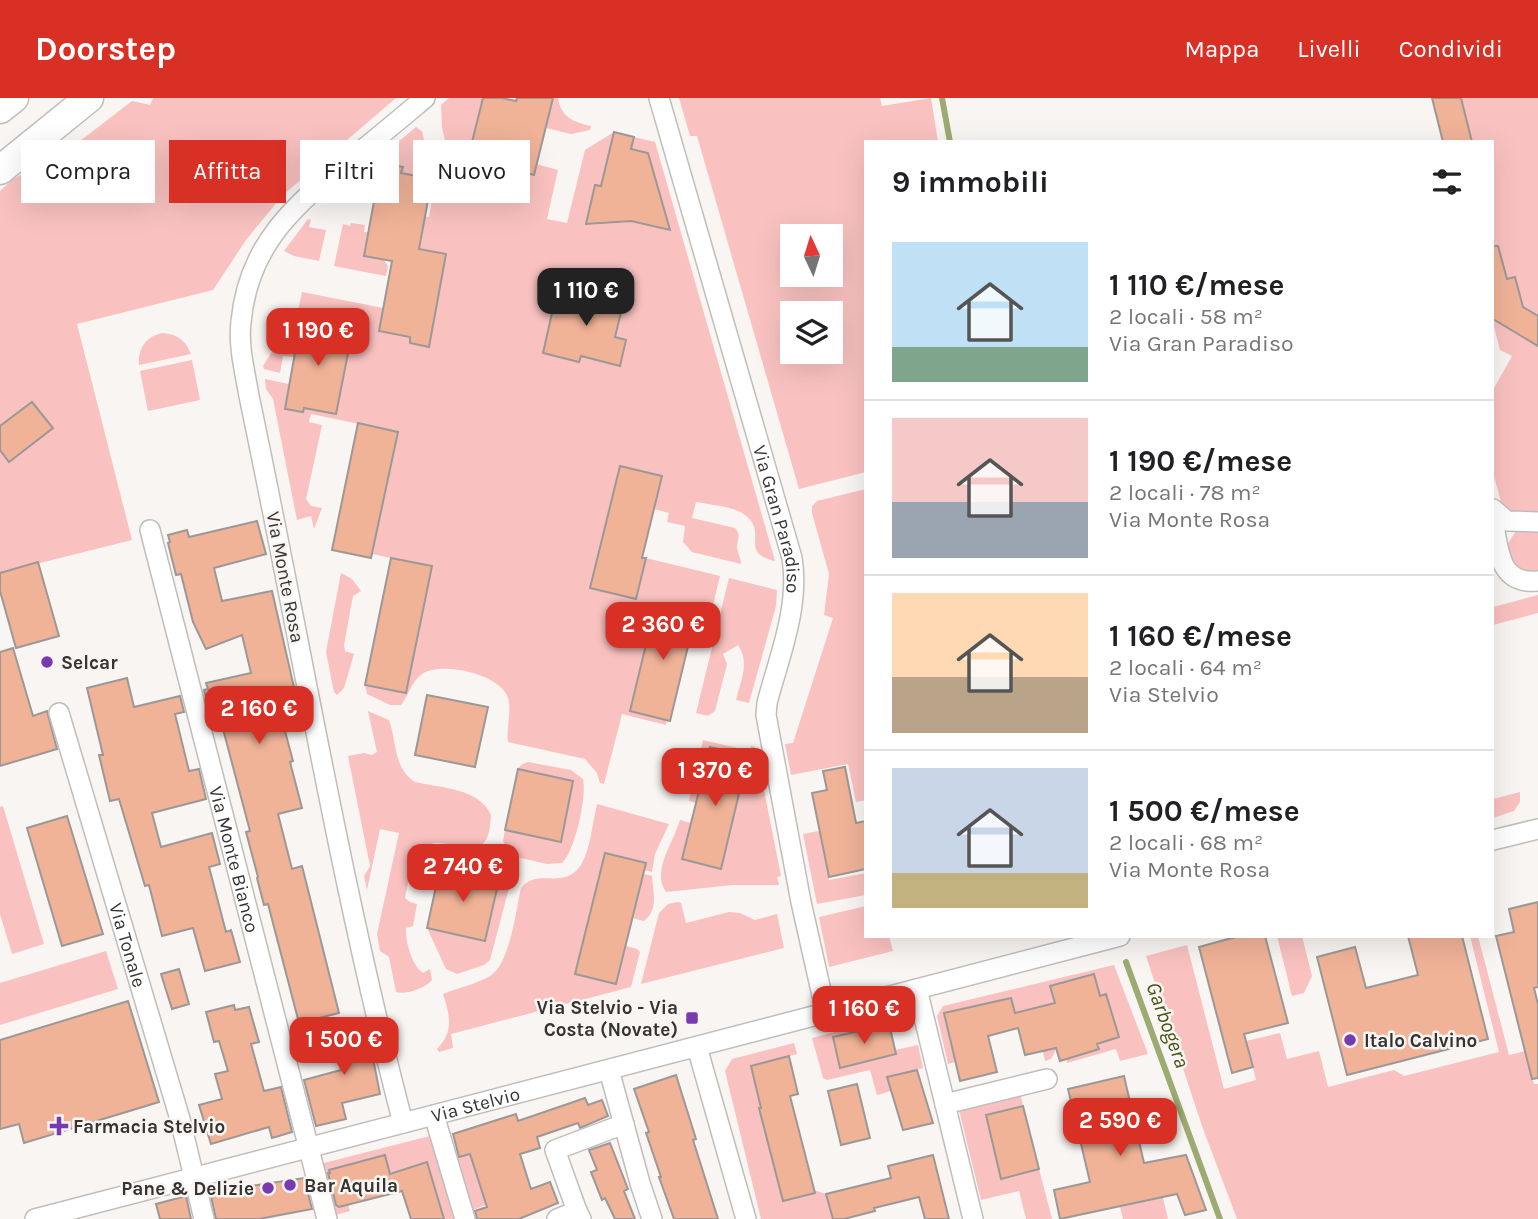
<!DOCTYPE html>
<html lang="it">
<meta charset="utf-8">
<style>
body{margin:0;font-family:Karla,sans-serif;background:#f2f2f2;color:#202124;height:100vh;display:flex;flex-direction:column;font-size:26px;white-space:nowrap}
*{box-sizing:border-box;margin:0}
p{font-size:23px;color:#757577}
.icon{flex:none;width:38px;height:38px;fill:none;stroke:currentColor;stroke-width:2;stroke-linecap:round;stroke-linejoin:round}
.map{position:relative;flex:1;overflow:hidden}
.details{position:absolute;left:864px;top:42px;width:630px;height:798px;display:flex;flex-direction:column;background:#fff;border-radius:0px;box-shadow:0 7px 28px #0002}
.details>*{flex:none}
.top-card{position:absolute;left:21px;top:42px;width:665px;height:63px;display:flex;gap:14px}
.needle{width:46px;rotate:356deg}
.fabs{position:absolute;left:780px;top:126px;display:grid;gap:14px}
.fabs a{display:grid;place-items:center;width:63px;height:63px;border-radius:0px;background:#fff;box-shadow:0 7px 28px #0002;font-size:35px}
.price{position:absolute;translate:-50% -60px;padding:0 16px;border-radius:14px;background:#d93025;color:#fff;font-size:23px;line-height:46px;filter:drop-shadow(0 2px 4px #0008)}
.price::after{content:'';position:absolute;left:50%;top:42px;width:21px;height:16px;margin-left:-10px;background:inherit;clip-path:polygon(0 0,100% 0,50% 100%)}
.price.active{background:#222;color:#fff}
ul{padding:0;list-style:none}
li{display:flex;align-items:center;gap:21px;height:175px;padding:0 28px}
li+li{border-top:2px solid #e0e0e0}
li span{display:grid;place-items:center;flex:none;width:196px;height:140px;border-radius:0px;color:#555}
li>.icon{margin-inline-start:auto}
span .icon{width:84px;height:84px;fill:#fffc;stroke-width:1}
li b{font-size:30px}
h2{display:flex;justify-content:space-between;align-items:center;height:84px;padding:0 28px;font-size:30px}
.chip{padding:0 24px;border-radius:0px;background:#fff;box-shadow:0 7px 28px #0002;font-size:24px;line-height:63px}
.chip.active{background:#d93025;color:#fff}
header{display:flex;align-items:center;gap:42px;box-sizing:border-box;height:98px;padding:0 35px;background:#d93025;color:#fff}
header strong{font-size:33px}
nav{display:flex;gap:38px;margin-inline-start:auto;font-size:24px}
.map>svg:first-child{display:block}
</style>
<header>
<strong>Doorstep</strong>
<nav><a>Mappa</a><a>Livelli</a><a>Condividi</a></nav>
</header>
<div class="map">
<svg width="1538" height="1121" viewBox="0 0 1538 1121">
<rect width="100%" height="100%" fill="#f8f5f2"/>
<path fill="#f9c2c0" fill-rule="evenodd" d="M153,0H396L283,97L246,142L213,192L77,226L132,442L0,475V93L13,81L71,50L132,3L150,7Z
M449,0H483L468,60L533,76L536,66L558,72L547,121L567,125L585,52L614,34L601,88L595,87L586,125L631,123L670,132L648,55L631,51L634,39L655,44L775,463C738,455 769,435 745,417C734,408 710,407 696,404L692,420L735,430C742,438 737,441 737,450C738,455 741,461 741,466L692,454L683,444L685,428L667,424L669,415L654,411L662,378L620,368L590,490L646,460L720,478L709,524L695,521L696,515L656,506L630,613L667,622L666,627L622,616L604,686L600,685L597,675L585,661L508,644C506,629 512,615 508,600C501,576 441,563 422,576C411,584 409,597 401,607H390L367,596L365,587L406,595L432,469L372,456L398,334L311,316L309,324L322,327L306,401L311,408L322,410L314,431L311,418L297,422L273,301L266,291L265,281L289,286L285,311L303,314L304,310L336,316L351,235L319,229L320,224L302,221L294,259L283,258L280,275L264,271L263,268L288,228L290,217L298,212L302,194L383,210L410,239V245L429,248L446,156L429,153L422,158L420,150L424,128L418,126L420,118L429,119L433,94L455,90L442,29L441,7Z
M553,0H558C561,19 573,24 591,28L590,32L571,36L546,30Z
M679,0H880L882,8L931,0L938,44H866V374L799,391L697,38H690ZM831,138V177H793V138ZM793,215H831V254H793Z
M1432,0H1538V418H1522L1506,412L1501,404L1493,375V292L1512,258L1500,252L1493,225V44H1444Z
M416,29L422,33L433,81L401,75L402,69L376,91L370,90L367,103L349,100L343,96L344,89Z
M308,121L311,122L309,129L326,132L319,163L294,158L284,153Z
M351,125L365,127L364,134H368L364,158L384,162L388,168L386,178L334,168L343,126L350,128Z
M163,235C178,236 186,243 191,256L139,267C138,250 146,238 163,235Z
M192,262L200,302L148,313L140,273Z
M866,391V702L856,704L848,666L791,677L785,646L793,645L833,520L824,517L829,476L812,415V408L817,403Z
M1524,430H1538V477L1513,470L1507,447L1516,433Z
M341,475L352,481L361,493L353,498L344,547L345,553L354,556L344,590L337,597L334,594L326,554Z
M729,480L777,492L776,508L749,605L736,602C741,582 750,564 738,547L723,556L727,566L715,613L708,618L696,615Z
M1538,497V515L1493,527V509Z
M368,613L389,622C397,644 393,670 415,684C441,690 479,690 491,717C489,767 465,743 434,745L429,747L428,753L420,752L414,754L405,800L410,804L417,806L413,828L406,830C405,843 412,868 423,875L430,871L432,882C426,890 406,897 396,894L389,859L380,853L377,836L399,735L380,731L367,792L364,778L370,768L348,658L364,655L372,657L377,654Z
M703,642L750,653L751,648L755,649L758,666L747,663L748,658L710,649L696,705L689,703Z
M528,664L571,672L583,681C587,698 575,753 562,765L547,766L512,758L503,743L505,732L561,743L573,683L518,671L521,667Z
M746,669L760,672L781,778L777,779L779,787H733L666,794C651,774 674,743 680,722L691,725L683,761L721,771Z
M1520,694V704L1514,713L1493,720V701Z
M597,706L669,726L655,756L652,774L644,772L646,765L605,755L575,875L616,886L626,848L637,851L640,854L631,889L451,936L453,950L439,954L437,951C454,934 450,917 443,896C458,890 476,886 490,878C510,866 516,812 521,790C538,769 564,793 581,767C591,750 592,726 597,706Z
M3,708L44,846L12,856L0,816V709Z
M819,733L829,782L866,775V797L817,806L803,736Z
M457,761C475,765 506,764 510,786L490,862L484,867L457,876L446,871L427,830L486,842L499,783L440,770L449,762Z
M644,776L652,778C653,794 659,811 644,823L632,820Z
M678,804L681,805L686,825L729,814L740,815L755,822L777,816L784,850L641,886L659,815L668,806Z
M866,808V838H889L893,853L829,869L819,819Z
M1277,838H1302L1312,878L1304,895L1292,898Z
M1470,838H1478L1509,957L1525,953L1534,986H1538V1121H1237L1202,1028L1146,858L1187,847L1224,991L1256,982L1246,943L1280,935L1287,961L1319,953L1328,989L1394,972L1404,978L1499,954Z
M106,853L118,891L0,927V885Z
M1114,867L1148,956L1120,963L1116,951L1067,965L1066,961L1099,951L1100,898L1094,876L1050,888C1057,912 1065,939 1051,961L1045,963L1033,911L1015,915L1011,899L944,915L955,964L948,966L937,918L943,908Z
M901,917L910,921L913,929L891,934L888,926L833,939L841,970L896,957L895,952L918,947L923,970L888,979L891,993L877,997L870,972L827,982L823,980L812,940Z
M794,945L797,956L751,968L761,1010L759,1011L783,1103L815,1095L814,1092L826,1096L833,1121H761L725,973L732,961Z
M1021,998L1023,1008L986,1017L1001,1080L1039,1071L1052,1121H1026L1019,1093L981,1102L959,1012Z
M430,1038L456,1121H444L427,1065L390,1075L385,1057L330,1072L339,1108L348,1106L350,1113L335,1117L320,1066Z
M472,1056L475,1070L498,1102L473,1112L456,1060Z
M1162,1096L1168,1121H1123L1120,1109L1129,1107V1104L1141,1101L1142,1104L1157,1101Z"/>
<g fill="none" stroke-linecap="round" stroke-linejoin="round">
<path stroke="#9bab72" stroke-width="6" d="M942,0L950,44
M1126,864L1220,1121"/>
</g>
<path fill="#f0b398" stroke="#9c9896" stroke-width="2" d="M483,0H502L516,3L517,0H553L534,77L468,60Z
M1432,0H1461L1472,44H1443Z
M614,34L634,39L631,51L648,55L670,132L631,123L586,126L595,87L601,88Z
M381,65L403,69L401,75L432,81L419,151L446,156L429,249L410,245V239L379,233L392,163L364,158Z
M1493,148H1498L1507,181L1515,179L1523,209L1538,218V248L1493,221Z
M595,190L625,198L615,239L626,242L620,268L581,258L579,264L543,255L557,193L592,202Z
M301,221L320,224L319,229L352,235L336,316L304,310L303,314L285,311Z
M32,304L53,330L9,364L0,352V328Z
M358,325L398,334L371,460L332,452Z
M620,368L662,378L642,460H646L636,501L590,490Z
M257,423L266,456L214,470L222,503L272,493L296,598L277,603L293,663L290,664L302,710L278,716L292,771L302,768L339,915L299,925L268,806L264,807L257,780L258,779L246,734L250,733L219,616L213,617L211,607L208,608L204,592L208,591L206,585L251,575L242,537L206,551L193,524L181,476L176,477L168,445L170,444L168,437L187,432L189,439Z
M391,460L432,468L406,595L365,587Z
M38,464L59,538L16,550L0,493V475Z
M656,505L696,515L670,623L630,613Z
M13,550L33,618L47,613L57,651L0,668V554Z
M127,580L134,609L180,598L184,614L175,616L189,673L199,671L206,701L152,715L161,749L212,735L220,766L209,769L226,834L231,832L240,864L205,873L193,830L162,838L149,787L145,788L119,701L110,703L99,657H103L87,590Z
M427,597L488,609L475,669L415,657Z
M710,649L748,658L721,771L682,761Z
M845,669L856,725L866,723V771L829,779L812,695L827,692L823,673Z
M518,671L573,683L561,744L505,732Z
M67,718L103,836L62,848L27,730Z
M605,755L646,765L616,886L575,876Z
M440,770L499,782L485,843L427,830Z
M1538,804V889L1534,890L1538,906V980L1532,981L1496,838L1514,834L1509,811Z
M1239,838H1265L1288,925L1244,936L1253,969L1232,975L1199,849Z
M1408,838H1462L1488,941L1347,977L1317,859L1355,849L1366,890L1418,877Z
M179,871L189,906L172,911L161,876Z
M1094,876L1100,898L1106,896L1119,939L1097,946L1099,951L1060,963L1056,950L1025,957L1018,930L988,938L997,974L960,983L944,915L1011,900L1015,915L1055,905L1050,888Z
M128,903L159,1004L24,1045L19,1026L0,1031V942Z
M234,907L235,912L249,909L259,944L251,946L264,993L281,989L292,1034L272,1040L269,1029L211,1046L199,1007L222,1001L215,976L228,973L219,943L214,944L206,914Z
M366,925L380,996L342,1005L346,1021L316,1028L304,982L341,972L332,934Z
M889,926L896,956L840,970L833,939Z
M789,958L798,996L790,998L815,1095L783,1103L759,1010H761L751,968Z
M917,972L933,1025L903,1032L887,979Z
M676,977L696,1041L693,1042L718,1121H674L659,1079H661L646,1035L649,1034L634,991Z
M1124,978L1144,1065L1186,1057L1206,1112L1185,1117L1177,1096L1060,1121L1054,1092L1090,1084L1068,991Z
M857,986L870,1040L841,1047L828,993Z
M585,1000L588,1007L602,1002L608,1018L580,1030L578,1025L537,1039L540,1050L520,1056L531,1091L550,1084L558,1105L519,1121H477L475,1113L487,1109L470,1056L459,1059L453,1036L516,1016L518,1023Z
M1023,1008L1039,1071L1001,1081L986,1017Z
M610,1045L628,1091L624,1093L635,1121H615L605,1100L602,1102L591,1074L597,1072L589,1052Z
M385,1057L390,1076L427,1064L444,1121H411L402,1093L339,1109L336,1107L328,1075H330L329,1072Z
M933,1057L949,1121H925L919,1099L874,1110L875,1113L844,1121H833L826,1096L891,1080L888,1068Z
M304,1080L312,1111L259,1121H216L210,1094Z
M186,1098L191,1121H160L156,1106Z"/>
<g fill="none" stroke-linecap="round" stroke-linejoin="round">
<g stroke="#c0bebb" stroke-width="22">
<g id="minor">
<path id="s1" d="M659,0L792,460C800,509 779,559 767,605L766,617L801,804L826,915"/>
<path d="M1493,411L1507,423L1538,424"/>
<path d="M1493,422C1499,451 1498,487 1538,483"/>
<path id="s2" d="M150,432L327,1121"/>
<path id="s3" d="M59,615L180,1021L204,1121"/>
<path d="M1493,742L1538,731"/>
<path d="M917,891L973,1121"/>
<path d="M697,949L746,1121"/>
<path d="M609,972L640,1085L652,1121"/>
<path d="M945,1006L1047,981"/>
<path d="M434,1017L465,1121"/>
<path d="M403,1025C340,785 300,540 249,298C245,274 238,248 241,224C248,146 295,107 351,61C376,41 401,20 425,0"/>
<path d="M577,1113L555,1052L624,1026"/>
<path id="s4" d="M35,1121L1120,838"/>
<path d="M557,1121L577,1113L581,1121"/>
</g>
</g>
<g stroke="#c0bebb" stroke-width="31">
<path id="highway" d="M0,11L14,0
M0,72L89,0"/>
</g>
<use href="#minor" stroke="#fff" stroke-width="19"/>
<use href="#highway" stroke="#fff" stroke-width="28"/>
</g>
<g fill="#793ab0" stroke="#f8f5f2" stroke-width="2.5">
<circle cx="47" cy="564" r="7"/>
<rect x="685" y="913" width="14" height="14" rx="3.5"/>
<circle cx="1350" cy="942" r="7"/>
<path d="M55.5 1017.5h7v7h7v7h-7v7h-7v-7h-7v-7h7z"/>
<circle cx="290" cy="1087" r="7"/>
<circle cx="268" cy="1090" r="7"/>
</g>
<g text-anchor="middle" stroke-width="5" stroke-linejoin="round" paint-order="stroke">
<g font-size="19" fill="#353433" stroke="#f8f5f2">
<text dy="7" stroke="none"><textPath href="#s1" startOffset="438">Via Gran Paradiso</textPath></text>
<text transform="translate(286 479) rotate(79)" y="7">Via Monte Rosa</text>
<text dy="7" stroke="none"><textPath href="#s2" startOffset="340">Via Monte Bianco</textPath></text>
<text dy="7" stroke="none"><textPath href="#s3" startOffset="242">Via Tonale</textPath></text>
<text dy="7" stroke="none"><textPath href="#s4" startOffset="455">Via Stelvio</textPath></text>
</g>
<g font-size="19" font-weight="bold" fill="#353433" stroke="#f8f5f2" text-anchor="start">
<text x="61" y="571">Selcar</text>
<text x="678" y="916" text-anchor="end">Via Stelvio - Via<tspan x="678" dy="22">Costa (Novate)</tspan></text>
<text x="1364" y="949">Italo Calvino</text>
<text x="73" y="1035">Farmacia Stelvio</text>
<text x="304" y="1094">Bar Aquila</text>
<text x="254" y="1097" text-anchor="end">Pane &amp; Delizie</text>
</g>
<g font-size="21" font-style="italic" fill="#455313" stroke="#f8f5f2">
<text transform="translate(1168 927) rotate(70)" y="7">Garbogera</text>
</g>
</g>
</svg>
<div class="fabs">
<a><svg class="needle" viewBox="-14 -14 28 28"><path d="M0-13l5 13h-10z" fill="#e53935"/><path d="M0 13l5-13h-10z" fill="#757577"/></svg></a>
<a><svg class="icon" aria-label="layers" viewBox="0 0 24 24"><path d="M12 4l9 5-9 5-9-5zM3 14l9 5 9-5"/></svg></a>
</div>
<b class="price active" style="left:586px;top:230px">1 110 €</b>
<b class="price" style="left:318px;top:270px">1 190 €</b>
<b class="price" style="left:663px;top:564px">2 360 €</b>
<b class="price" style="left:259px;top:648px">2 160 €</b>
<b class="price" style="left:715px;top:710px">1 370 €</b>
<b class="price" style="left:463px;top:806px">2 740 €</b>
<b class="price" style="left:864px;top:948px">1 160 €</b>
<b class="price" style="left:344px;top:979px">1 500 €</b>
<b class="price" style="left:1120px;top:1060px">2 590 €</b>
<div class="top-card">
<a class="chip">Compra</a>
<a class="chip active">Affitta</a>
<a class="chip">Filtri</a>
<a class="chip">Nuovo</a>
</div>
<section class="details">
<h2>9 immobili<svg class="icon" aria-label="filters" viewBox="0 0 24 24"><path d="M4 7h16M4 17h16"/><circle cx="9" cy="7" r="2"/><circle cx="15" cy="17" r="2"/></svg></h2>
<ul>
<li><span style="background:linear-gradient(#bfe0f5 75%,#7fa58c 0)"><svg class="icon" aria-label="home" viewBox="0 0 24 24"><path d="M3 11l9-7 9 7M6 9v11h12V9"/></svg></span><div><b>1 110 €/mese</b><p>2 locali · 58 m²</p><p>Via Gran Paradiso</p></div></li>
<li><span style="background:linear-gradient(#f6c9c9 60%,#9aa5b1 0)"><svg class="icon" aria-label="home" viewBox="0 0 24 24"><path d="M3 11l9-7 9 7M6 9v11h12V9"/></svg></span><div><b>1 190 €/mese</b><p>2 locali · 78 m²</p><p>Via Monte Rosa</p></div></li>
<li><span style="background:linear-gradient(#ffd9b3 60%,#b9a48a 0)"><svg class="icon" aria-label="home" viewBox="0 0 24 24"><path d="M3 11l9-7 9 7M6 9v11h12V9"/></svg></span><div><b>1 160 €/mese</b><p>2 locali · 64 m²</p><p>Via Stelvio</p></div></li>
<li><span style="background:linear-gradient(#c9d6e8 75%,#c2b280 0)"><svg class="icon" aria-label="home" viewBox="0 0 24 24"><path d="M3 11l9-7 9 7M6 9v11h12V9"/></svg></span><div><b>1 500 €/mese</b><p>2 locali · 68 m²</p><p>Via Monte Rosa</p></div></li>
</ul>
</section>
</div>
